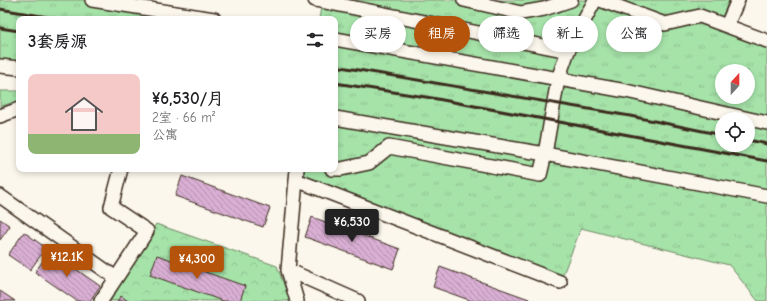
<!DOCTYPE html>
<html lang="zh">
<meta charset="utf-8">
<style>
body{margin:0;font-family:"Comic Neue","LXGW WenKai TC",sans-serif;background:#f6f6f6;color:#202124;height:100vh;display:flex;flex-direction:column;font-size:15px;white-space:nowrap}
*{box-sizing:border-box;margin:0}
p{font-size:13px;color:#757577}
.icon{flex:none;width:22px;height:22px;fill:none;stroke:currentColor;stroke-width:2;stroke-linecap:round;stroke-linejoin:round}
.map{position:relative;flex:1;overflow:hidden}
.drawer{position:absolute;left:16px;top:16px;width:322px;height:156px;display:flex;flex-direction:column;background:#fff;border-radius:8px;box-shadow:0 2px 6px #0003}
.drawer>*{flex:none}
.top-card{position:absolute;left:350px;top:16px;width:357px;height:36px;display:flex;gap:8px}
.needle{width:26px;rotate:21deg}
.tools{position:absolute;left:715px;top:64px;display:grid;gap:8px}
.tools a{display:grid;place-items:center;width:40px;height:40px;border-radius:50%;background:#fff;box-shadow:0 2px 6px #0003;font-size:20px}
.price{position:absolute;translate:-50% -34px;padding:0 9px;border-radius:4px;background:#b45309;color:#fff;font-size:13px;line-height:26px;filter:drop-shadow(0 1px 2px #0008)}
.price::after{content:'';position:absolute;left:50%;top:24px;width:12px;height:9px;margin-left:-6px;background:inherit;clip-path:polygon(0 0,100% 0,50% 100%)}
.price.current{background:#222;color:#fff}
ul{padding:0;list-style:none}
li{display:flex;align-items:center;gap:12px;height:100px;padding:0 12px}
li+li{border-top:1px solid #e0e0e0}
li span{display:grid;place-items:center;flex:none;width:112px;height:80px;border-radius:8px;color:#555}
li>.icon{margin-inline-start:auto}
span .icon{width:48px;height:48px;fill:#fffc;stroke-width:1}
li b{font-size:17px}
h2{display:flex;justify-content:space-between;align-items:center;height:48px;padding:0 12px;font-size:17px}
.tag{padding:0 14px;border-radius:18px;background:#fff;box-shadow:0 2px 6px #0003;font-size:14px;line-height:36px}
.tag.current{background:#b45309;color:#fff}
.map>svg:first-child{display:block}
</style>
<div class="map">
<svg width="767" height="301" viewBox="0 0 767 301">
<defs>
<pattern id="grass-tufts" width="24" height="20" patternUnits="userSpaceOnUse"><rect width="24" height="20" fill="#a6e3a9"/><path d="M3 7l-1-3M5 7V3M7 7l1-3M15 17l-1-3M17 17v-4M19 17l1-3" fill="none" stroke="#90c391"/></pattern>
<pattern id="park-crowns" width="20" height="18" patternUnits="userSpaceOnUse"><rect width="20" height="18" fill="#a6e3a9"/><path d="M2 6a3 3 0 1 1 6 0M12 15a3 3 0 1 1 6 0" fill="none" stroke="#90c391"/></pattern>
<pattern id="building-back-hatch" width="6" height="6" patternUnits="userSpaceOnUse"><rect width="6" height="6" fill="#d9afd4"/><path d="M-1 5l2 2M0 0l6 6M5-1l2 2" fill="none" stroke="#b18fab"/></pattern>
</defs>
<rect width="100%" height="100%" fill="#fbf7ec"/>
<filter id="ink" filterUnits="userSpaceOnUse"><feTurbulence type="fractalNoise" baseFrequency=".025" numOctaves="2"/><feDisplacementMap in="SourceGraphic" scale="8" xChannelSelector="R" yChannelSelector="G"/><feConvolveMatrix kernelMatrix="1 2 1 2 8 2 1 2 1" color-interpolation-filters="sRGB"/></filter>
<g filter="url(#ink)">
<path fill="url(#grass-tufts)" stroke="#708664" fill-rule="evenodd" d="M0,0H92L214,19H19V68L0,66Z
M318,0H729L720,23L767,41V301H758L729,265L581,228L560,282L296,180L297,169H335V19H319L322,2ZM722,71H748V97H722ZM722,119H748V145H722Z
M0,91H19V100L0,107Z"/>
<path fill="url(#park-crowns)" stroke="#708664" d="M156,224L277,266L290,301H108Z"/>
<path fill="url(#building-back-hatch)" stroke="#3b2a1e" d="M182,176L270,208L263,227L175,196Z
M312,217L400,249L393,269L305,237Z
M0,219L10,226L0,240Z
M24,232L46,248L30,270L8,255Z
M50,251L100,286L90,301H77L35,272Z
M157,255L245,286L240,301H223L150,275Z
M440,267L529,299L528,301H472L433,287Z
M0,291L15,301H0Z
M121,296L128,301H117Z"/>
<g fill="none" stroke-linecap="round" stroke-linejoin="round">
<g stroke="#3b2a1e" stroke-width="16">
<path id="minor" d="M92,0L214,19
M315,0L568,51
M464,0L521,13L544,9L571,0
M600,0L665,24L700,16L767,41
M727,25L738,0
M335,39L626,91L767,123
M0,66L19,68
M0,116L19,109
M335,118L545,154L767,196
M332,169H341L369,163L389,147L540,175L545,154L558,79L568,51L595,0
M296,180L560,282
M0,196L116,278
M288,270L358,301
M101,301L147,231L111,207L121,169
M297,301L288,270L297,169"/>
</g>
<use href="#minor" stroke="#fbf7ec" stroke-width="13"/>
<path stroke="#3b2a1e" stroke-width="3" d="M0,9L59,19
M0,28L19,31
M335,66L630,116L722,135
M335,83L432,98L767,161
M748,140L767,144"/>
</g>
</g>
</svg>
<div class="tools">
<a><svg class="needle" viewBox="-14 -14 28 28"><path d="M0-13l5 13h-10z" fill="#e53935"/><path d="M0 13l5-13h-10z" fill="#757577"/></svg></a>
<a><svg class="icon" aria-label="locate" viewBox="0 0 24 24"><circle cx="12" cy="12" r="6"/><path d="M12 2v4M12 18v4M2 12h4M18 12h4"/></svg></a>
</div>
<b class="price current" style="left:352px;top:243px">¥6,530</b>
<b class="price" style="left:67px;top:278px">¥12.1K</b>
<b class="price" style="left:197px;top:280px">¥4,300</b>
<div class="top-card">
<a class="tag">买房</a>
<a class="tag current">租房</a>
<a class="tag">筛选</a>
<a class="tag">新上</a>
<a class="tag">公寓</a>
</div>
<section class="drawer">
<h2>3套房源<svg class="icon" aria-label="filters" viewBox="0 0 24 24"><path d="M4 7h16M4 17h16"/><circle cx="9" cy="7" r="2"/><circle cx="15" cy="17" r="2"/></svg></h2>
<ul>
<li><span style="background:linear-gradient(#f6c9c9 75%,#8fb573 0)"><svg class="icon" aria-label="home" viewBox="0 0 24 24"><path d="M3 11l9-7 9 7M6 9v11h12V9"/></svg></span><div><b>¥6,530/月</b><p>2室 · 66 m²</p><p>公寓</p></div></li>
</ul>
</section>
</div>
